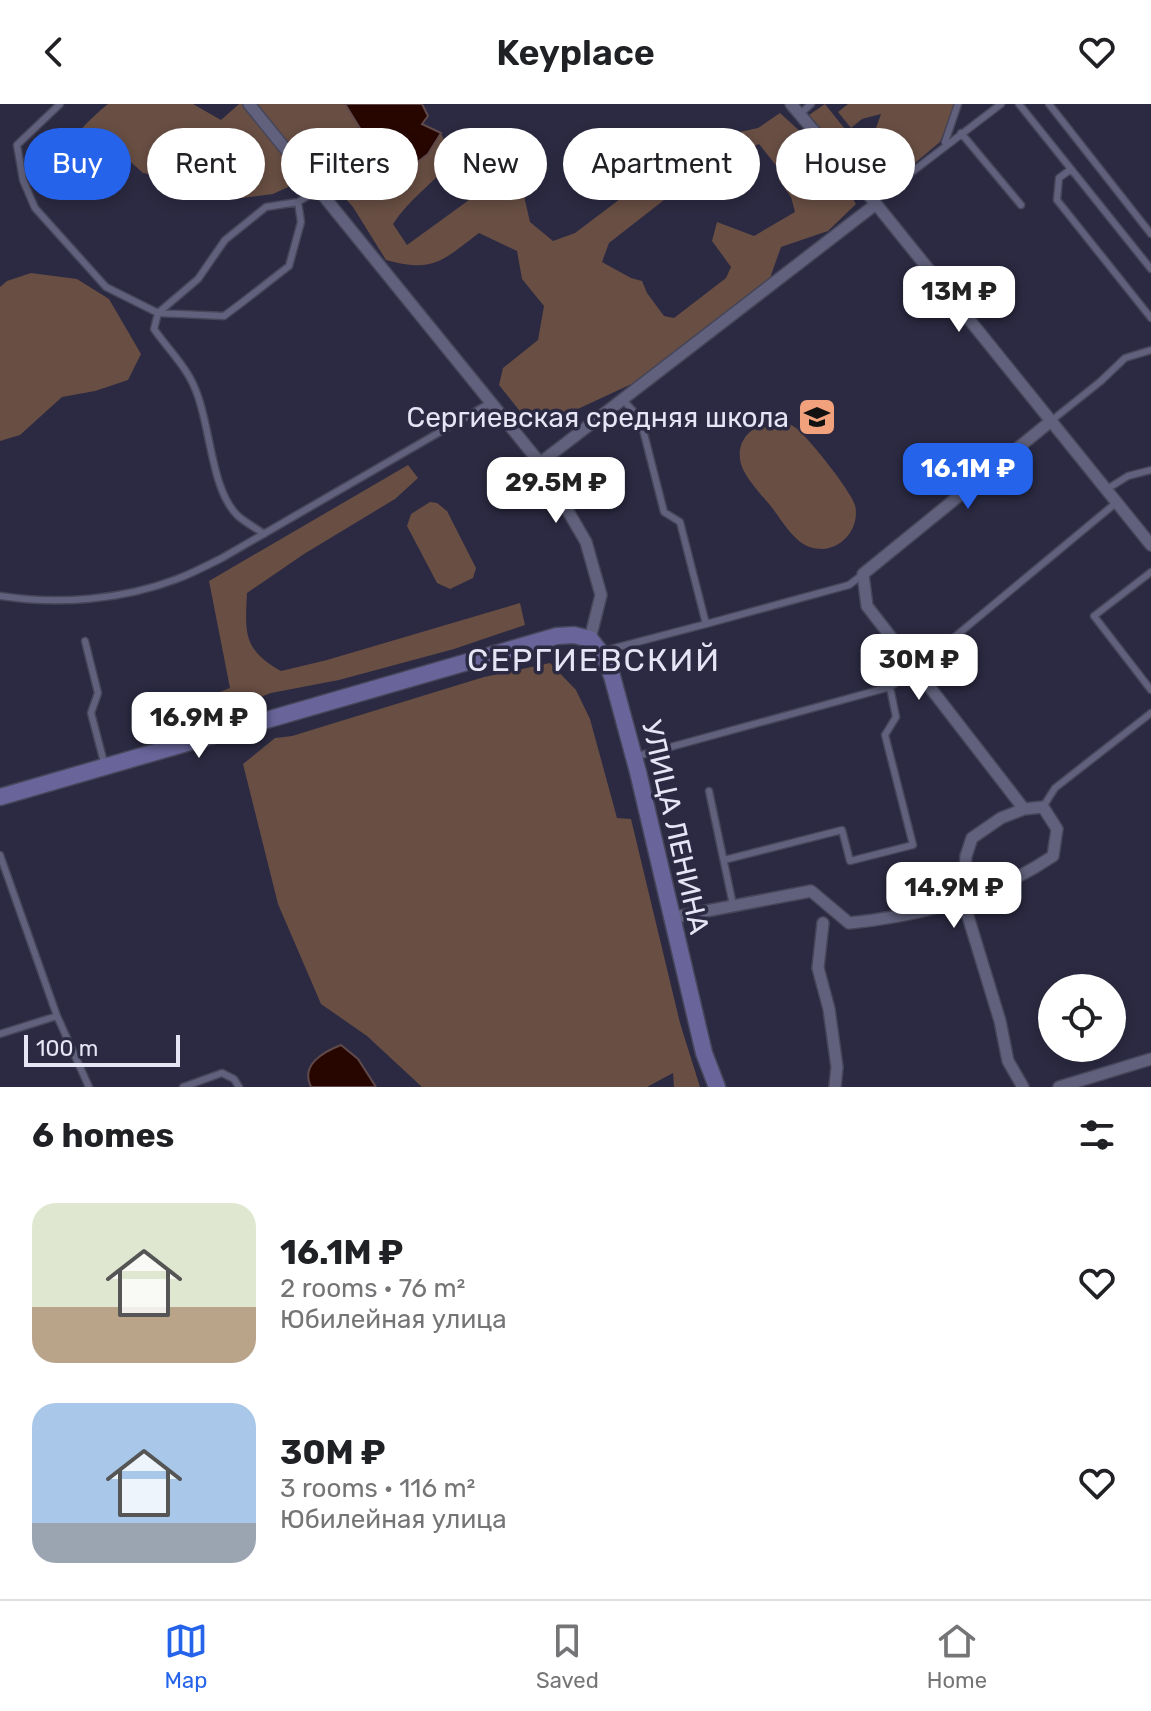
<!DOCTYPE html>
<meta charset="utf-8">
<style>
body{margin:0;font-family:Rubik,sans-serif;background:#f2f2f2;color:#202124;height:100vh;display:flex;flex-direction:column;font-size:30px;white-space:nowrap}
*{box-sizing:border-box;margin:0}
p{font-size:26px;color:#757577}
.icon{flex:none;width:44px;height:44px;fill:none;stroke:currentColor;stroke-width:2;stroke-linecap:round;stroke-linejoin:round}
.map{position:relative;height:983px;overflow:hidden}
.details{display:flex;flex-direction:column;background:#fff;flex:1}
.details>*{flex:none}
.banner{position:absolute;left:24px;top:24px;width:1104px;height:72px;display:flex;gap:16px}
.tools{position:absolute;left:1038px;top:870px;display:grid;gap:16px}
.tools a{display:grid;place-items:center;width:88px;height:88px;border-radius:50%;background:#fff;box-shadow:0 4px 12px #0003;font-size:40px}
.scale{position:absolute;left:24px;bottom:20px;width:156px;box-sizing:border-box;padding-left:8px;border:4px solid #e5e5f6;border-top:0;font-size:22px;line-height:28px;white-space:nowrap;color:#e5e5f6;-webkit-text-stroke:6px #2b2a42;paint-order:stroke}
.price{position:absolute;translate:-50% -68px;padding:0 18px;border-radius:16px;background:#fff;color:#222;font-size:26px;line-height:52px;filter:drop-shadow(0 2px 4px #0008)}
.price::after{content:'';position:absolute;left:50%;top:48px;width:24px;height:18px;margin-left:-12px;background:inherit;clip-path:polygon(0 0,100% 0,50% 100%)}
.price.on{background:#2563eb;color:#fff}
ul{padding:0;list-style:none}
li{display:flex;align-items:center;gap:24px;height:200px;padding:0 32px}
li span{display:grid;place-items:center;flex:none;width:224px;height:160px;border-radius:24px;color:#555}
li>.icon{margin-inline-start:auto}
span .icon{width:96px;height:96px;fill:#fffc;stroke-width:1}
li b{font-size:34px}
h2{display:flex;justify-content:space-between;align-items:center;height:96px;padding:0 32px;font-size:34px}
.chip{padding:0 28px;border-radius:36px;background:#fff;box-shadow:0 4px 12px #0003;font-size:28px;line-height:72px}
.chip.on{background:#2563eb;color:#fff}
header{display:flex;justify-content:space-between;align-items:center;height:104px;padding:0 32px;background:#fff;font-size:36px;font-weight:600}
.menu{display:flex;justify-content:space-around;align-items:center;height:112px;border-top:2px solid #e0e0e0;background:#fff;font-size:22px;color:#757577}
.menu a{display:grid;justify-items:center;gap:4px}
.menu .on{color:#2563eb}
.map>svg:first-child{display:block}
</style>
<header><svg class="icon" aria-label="back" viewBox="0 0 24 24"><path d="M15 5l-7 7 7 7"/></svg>Keyplace<svg class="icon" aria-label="heart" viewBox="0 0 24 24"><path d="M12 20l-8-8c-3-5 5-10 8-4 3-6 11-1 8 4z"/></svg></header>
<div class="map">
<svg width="1151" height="983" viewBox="0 0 1151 983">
<rect width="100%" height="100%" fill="#2b2a42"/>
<path fill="#684e43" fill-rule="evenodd" d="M108,0H193L221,16L239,0H345L387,68L403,69L428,50L441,29L452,56C434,79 409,95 393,120L407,141L502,72L538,54L548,64L524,92L530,118L553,137L575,129L697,37L758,24L780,9L828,53L856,100L828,127L781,143L770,174L638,277L552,317L530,320L499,281L503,264L538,236L544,202L522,175L517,147L479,129C442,157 434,169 386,156L353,103L321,68L273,90L226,96L178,58L163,73L143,69L124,52L67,77C66,72 63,63 64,57C67,36 92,13 108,0ZM759,40L778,64L779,76L791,93L795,108L754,132L717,118L712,137L731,163L726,174L674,214L664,212L647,189L642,177L631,174L602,158L609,139L705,64Z
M825,0L856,39L861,36L885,67L900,55L876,24L881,10L862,15L851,24L838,8L848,0H955L940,38L878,90L809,11Z
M31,169L77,175L109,195L141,250L128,276L95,287L62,293L20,331L0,337V183L7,177Z
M779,316C785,318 790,320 796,324C808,333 851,387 855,401C860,423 844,443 823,445C817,445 811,444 805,441C792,434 782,417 773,405C763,392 746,376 741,360C734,334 756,318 779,316Z
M408,361L418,374L395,395L304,450L247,489C245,530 243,545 281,567L327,556L520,499L525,521L454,545L339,576L271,589L258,594L226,614L198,620L209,592L230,584L209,477Z
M430,398L437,399L447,407L476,464L473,474L450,485L437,479L407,422L411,410Z
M550,559L576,586L590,615L617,714L631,715L680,919L700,983H674L673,969L647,983H422L367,932L321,900L278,800L243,660L275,634L292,632L484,573Z"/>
<path fill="#270600" stroke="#60494a" stroke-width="2" d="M345,0H422L428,12L422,20L441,29L428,50L403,69L387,68Z
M341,941L358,955L376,983H311C300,961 323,948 341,941Z"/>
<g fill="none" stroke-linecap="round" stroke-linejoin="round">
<g stroke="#464559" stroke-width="9">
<path id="lane" d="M60,0L17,41L23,76L35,104L106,183L158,209L224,212L244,197L289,162L301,118L298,98
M1019,0L1151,165
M1049,0L1151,130
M800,10L811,0
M961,29L1021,101
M945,38L958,0
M1071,65L1059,74L1057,96L1151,214
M874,97L1001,0
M1051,317L1101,277L1125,254L1151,246
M1107,385L1128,372L1151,366
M264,430C256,424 246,419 238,412C208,383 212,313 190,274C181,257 165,241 154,225L158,209L198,175L225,136L266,103L298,98L318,86
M1151,468L1094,512L1151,586
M0,492C58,501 122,496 177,475C193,469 208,461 222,454L490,299
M706,520L849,481L862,471
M85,537L98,589L91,609L105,662
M603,547L706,520L680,418L664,408L640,314L623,296
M634,653L890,583L916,565L1117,398
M709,687L733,801
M1043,703L1055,684L1151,609
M0,751L57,912L89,983
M724,756L842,726L850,757L913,741L885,631L896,613L890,583
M0,930L57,912
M183,983L222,969L234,975L239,983"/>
</g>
<g stroke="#464559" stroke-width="14">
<path id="street" d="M249,0L540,359L586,438L601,491L590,535
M791,0L876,100L1151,441
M540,359L876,100
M1024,705L867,502L863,470L1051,317
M670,814L811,787L849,819C920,812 994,792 1053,752L1057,725L1043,703L1024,705L1001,714L972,734L966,752L963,796L1000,917L1008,957L1023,983
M823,819L818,864L829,905L837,963L835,983
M1059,983L1151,955"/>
</g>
<g stroke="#464559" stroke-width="19">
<path id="secondary" d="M0,693L557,532L574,531L590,535L605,554L612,572L638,668L704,949L717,983"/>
</g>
<use href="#lane" stroke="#61617d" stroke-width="6"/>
<use href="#street" stroke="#61617d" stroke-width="11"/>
<use href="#secondary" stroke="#69659b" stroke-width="16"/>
</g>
<defs>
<g id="school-square" transform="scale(2)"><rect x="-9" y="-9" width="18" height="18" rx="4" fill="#f1a17c" stroke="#2b2a42"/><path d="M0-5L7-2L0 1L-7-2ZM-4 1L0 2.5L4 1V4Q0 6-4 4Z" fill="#111"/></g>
</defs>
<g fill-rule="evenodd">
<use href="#school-square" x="817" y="313"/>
</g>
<g text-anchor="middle" stroke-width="7" stroke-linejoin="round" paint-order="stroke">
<g font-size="28" fill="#e5e5f6" stroke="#2b2a42" text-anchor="end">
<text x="789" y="323">Сергиевская средняя школа</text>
</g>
<g font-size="28" fill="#e5e5f6" stroke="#2b2a42">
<text transform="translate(676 723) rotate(77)" y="10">УЛИЦА ЛЕНИНА</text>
</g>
<g font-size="32" letter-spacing="2" fill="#e5e5f6" stroke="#2b2a42">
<text x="594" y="567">СЕРГИЕВСКИЙ</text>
</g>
</g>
</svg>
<div class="tools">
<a><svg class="icon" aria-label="locate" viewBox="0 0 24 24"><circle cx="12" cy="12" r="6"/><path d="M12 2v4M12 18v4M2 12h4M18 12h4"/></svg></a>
</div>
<div class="scale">100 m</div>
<b class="price" style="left:959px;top:230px">13M ₽</b>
<b class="price on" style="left:968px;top:407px">16.1M ₽</b>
<b class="price" style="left:556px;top:421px">29.5M ₽</b>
<b class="price" style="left:919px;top:598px">30M ₽</b>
<b class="price" style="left:199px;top:656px">16.9M ₽</b>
<b class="price" style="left:954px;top:826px">14.9M ₽</b>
<div class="banner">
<a class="chip on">Buy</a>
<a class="chip">Rent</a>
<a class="chip">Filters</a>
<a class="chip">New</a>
<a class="chip">Apartment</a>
<a class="chip">House</a>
</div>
</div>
<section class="details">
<h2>6 homes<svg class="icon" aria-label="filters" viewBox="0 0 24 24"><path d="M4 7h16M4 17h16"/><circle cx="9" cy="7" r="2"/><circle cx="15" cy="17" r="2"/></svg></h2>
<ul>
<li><span style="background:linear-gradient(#dfe7d0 65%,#b9a48a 0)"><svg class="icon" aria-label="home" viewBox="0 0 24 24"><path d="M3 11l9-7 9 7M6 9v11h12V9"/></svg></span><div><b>16.1M ₽</b><p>2 rooms · 76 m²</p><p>Юбилейная улица</p></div><svg class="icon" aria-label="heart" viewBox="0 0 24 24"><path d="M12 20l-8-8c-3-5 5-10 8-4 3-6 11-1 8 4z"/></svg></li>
<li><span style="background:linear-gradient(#a9c7e8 75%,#9aa5b1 0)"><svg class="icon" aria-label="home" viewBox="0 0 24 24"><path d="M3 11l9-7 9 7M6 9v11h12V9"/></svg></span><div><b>30M ₽</b><p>3 rooms · 116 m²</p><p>Юбилейная улица</p></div><svg class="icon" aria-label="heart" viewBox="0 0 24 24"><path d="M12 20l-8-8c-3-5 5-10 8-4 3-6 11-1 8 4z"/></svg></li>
</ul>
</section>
<nav class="menu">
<a class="on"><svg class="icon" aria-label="map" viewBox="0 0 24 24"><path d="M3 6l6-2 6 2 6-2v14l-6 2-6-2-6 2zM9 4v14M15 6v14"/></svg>Map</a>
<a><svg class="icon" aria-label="saved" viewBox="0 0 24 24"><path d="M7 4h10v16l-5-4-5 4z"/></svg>Saved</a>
<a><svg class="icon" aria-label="home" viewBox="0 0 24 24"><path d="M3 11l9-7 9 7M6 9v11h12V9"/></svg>Home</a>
</nav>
